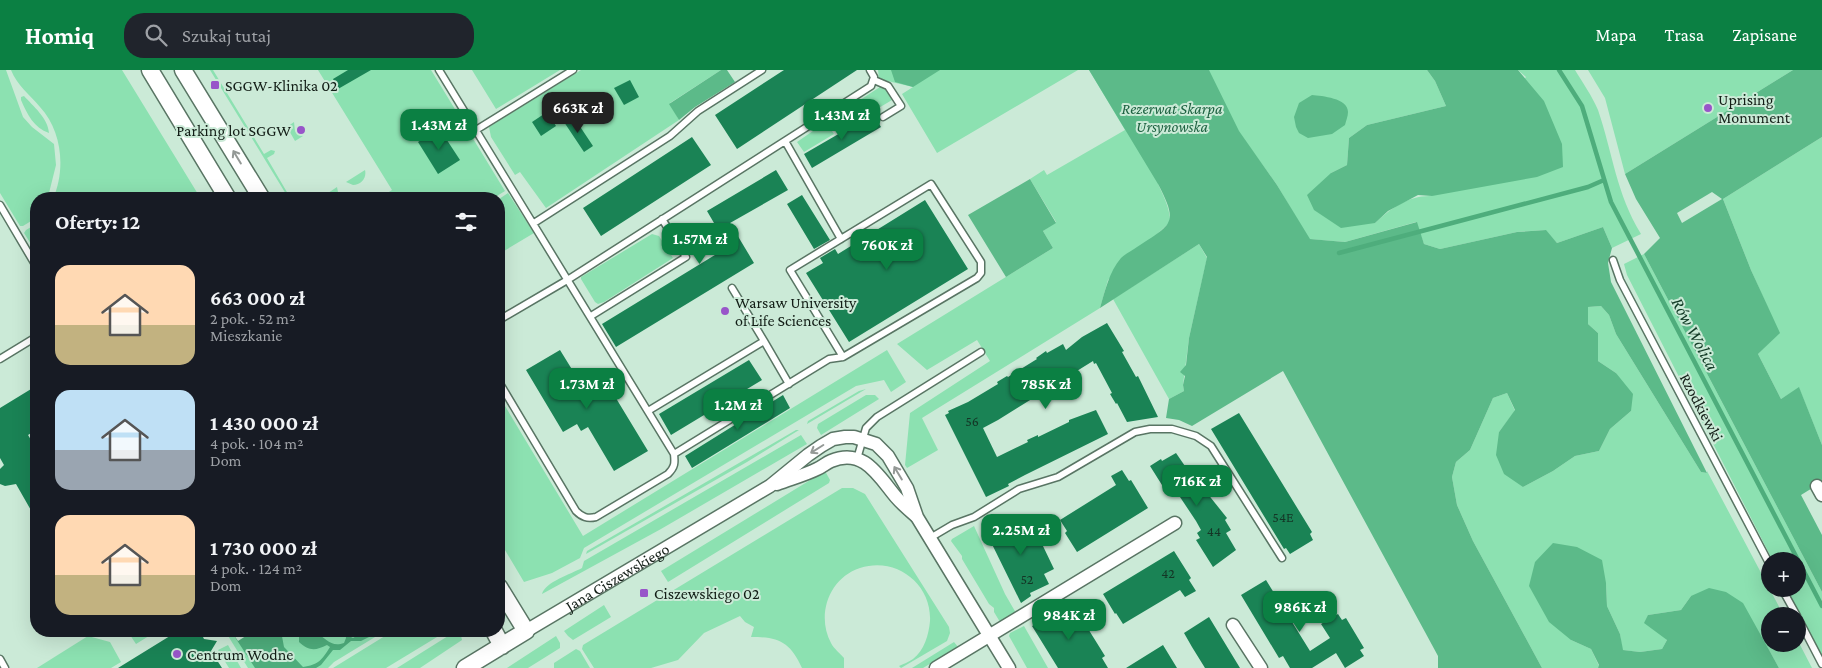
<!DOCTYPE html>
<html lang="pl">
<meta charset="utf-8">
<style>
body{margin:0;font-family:"Crimson Pro",serif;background:#20242c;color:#f1f3f6;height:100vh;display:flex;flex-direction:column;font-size:19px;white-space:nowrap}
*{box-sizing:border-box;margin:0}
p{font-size:16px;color:#9ea1a6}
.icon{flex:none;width:28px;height:28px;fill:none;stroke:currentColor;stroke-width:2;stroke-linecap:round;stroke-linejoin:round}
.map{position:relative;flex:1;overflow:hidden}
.panel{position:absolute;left:30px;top:122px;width:475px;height:445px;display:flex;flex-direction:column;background:#171b24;border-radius:20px;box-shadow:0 5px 20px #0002}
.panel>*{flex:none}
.controls{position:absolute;left:1761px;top:482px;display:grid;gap:10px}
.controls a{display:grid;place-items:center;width:45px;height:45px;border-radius:50%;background:#171b24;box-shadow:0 5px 20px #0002;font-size:25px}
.price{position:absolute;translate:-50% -42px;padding:0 11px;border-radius:10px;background:#0b8043;color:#fff;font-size:16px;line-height:32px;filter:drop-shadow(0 1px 2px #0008)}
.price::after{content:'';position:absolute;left:50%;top:30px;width:15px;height:11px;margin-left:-8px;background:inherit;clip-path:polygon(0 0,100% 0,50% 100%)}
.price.current{background:#222;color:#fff}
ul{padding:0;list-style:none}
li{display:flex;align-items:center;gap:15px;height:125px;padding:0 25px}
li span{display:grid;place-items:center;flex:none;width:140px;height:100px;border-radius:15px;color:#555}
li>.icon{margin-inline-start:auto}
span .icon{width:60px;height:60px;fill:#fffc;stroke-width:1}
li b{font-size:21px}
h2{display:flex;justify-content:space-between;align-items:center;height:60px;padding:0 25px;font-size:21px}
header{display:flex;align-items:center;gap:30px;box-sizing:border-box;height:70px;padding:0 25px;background:#0b8043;color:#fff}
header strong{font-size:24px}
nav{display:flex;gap:28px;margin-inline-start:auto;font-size:18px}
.search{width:350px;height:45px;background:#20242c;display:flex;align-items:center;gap:12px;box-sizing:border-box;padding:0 18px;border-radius:20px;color:#9ea1a6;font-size:19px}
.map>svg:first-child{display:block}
</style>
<header>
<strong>Homiq</strong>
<div class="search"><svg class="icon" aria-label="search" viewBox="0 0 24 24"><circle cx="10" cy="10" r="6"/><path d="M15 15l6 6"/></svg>Szukaj tutaj</div>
<nav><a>Mapa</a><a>Trasa</a><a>Zapisane</a></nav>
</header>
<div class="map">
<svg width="1822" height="598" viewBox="0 0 1822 598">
<rect width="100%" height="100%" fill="#cbead7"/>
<path fill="#8ce1b1" d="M0,0H6L23,47L32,57L54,74L56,95L48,127L47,129H36V148L23,156H20L0,123Z
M11,0H122L201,129H53C66,99 62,61 40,37C30,25 17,15 11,0Z
M210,0H213L264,84L271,80L275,81L274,84L267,88L291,129H289Z
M318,0H431L505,121L492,129H378L392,120Z
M472,0H560L496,39Z
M581,0H721L670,33L679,50L546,138L520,102L515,105L491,67L489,57Z
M878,0H1078L937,83L902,24L913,17L879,9Z
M1089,0H1427L1435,11L1446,36L1367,55L1349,68L1347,95L1331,103L1375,153C1391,138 1409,125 1432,126L1526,7L1518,0H1575C1583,13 1592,26 1598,40C1613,84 1616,123 1641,164L1612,178L1603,157L1557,173L1545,160L1517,162L1440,179L1424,174L1416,152L1345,172L1309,169L1277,115L1238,61L1158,114C1164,127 1170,138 1170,152L1108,210L1100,238L922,348L938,380L907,398L905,395L910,343L990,291L977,270L927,300L897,274L1053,178L1043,161L1056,152L1030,109L1044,100L1047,105L1125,60Z
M1588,0H1793L1625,104L1605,28Z
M883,15L892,30L842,60L834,47Z
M24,26C33,36 48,48 49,63C34,58 27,44 21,30V27Z
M294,52L295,61L303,66L295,71L287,57Z
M826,52L834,64L804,82L797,72Z
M1822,67V375L1799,318L1781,329L1758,284L1779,263L1751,200L1723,129Z
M365,100C367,108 361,115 353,115L346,112Z
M337,117L338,122L335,129H319Z
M508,123L534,163L499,184V129Z
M36,154V182L24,163L26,160Z
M652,164L659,166L673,188L604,232L598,234L595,232L581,209V207Z
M1199,174L1207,188L1189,268L1183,315L1184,321L1169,329L1113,229Z
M1644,184L1822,522V586L1787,519H1798V491H1773L1627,205L1624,194Z
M1601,236L1609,245L1616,264L1701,402L1707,403V401L1784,546H1770V574H1798V571L1812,598H1779L1763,570L1691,526L1681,540L1648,545L1667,570L1662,579L1640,582L1622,580L1620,564L1607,536L1606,513L1571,570L1591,579L1599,596L1598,598H1542L1473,471L1457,435L1452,407L1456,392L1470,380L1493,328L1507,323L1515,341L1499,362L1523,417L1553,401L1575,386L1599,381L1610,359L1631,341L1616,303L1598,291V263L1588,254V237Z
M887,280L906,312L891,322L884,310L856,316L584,478L580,488L552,503L524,512L499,470V326L583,466Z
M866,319L807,354L808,351L859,321Z
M866,325H875L879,329L821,365L817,358L818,354Z
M796,360H799L747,392L586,484L587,481Z
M801,365L807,374L661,459L542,524C545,512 571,504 582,498L584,491Z
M825,401L830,410L829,413L668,512L661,501Z
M842,418H853L865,424L949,557L950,563L947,571L901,598L899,596C903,594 909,592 913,589C924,581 929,564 930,551C932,514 896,486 860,498C829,508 816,545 831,573C834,579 840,583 844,588V598H802C790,572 779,567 751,567L754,557L745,552L740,546L704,563L678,590L651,598H594L582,579L583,575Z
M974,456L1005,524L1016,543L1000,552L994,542V538L989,534L962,489V486L951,471L952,469Z
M604,535L611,547L573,570L568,566L564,561Z
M1024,556L1048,598H1027L1009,566L1010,563Z
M135,561H157L136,574L130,565Z
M225,561H385L334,592L328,598H248Z
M393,561H447L386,598H333Z
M456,561H460L462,570L420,598H397Z
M88,566L110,572L121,592L111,598H37Z
M556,566L560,573V578L528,598H507Z
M954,572L958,577L923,598H912Z
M228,575L241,598H229L218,580Z
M576,579L580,581L590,598H554V593Z"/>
<path fill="#5cba89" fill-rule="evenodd" d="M721,0H727L735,12L695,37L679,50L669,34Z
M891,0H940L913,17L895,12Z
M1089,0H1209L1239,61L1277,115L1310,169L1345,172L1417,152L1424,174L1440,179L1517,162L1546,160L1557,173L1603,157L1612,178L1608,193L1611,212L1707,403L1701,402L1616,264L1609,245L1601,236L1588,237V254L1598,263V291L1616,303L1633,324L1631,341L1610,359L1599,381L1575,386L1553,401L1523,417L1504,404L1496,385L1499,362L1515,340L1507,323L1493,328L1470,380L1456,392L1452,407L1457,435L1473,471L1542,598H1438V586L1425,562L1283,301L1192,356L1179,350L1166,348L1169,329L1184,321L1183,315L1185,306L1180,302L1186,295L1189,268L1207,187L1199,174L1100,238C1105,221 1109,202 1121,188C1125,184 1133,180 1137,177C1172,154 1179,154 1158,114Z
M1427,0H1518L1544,31L1562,74L1563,97L1537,107L1432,126L1418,125L1388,141L1375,153L1341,158L1314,140L1307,125L1331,103L1347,95L1349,68L1367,55L1446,36L1435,11Z
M1793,0H1822V67L1723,129L1751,200L1780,263L1758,284L1781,329L1799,317L1822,375V412L1801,425L1822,465V522L1644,184L1660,168L1636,129L1625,104ZM1712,122L1722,129L1682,153L1677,143Z
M1312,25C1322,26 1348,28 1348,42C1348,46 1346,51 1345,55L1332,64L1308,68L1299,63L1296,57L1294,47L1299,33Z
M1030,109L1056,153L1043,161L1053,178L1006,207L968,145Z
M1553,473L1577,477L1602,490L1606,513L1607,536L1620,564L1623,580L1640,582L1662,579L1667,570L1644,553L1648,545L1681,540L1691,526L1709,518L1726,522L1743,533L1779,598H1598L1599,595L1591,579L1571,570L1549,552L1529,516L1535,492Z"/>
<path fill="#4ead7c" d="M231,561H281L284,577L303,597C318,595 322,590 330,577L327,575C315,581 309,581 299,572V566L303,561C307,561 312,560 315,562C326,568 331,578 344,573L346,568L345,561H348L351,567L353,568L365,561H375L369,567L361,571H351L340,580H333L321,595L316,598H255Z"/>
<path fill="#cbead7" d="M231,561H247L249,564L238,571Z"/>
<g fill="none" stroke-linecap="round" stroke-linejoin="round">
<path stroke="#4ead7c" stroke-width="4.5" d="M1559,0L1582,36L1611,132L1822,536
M1339,183L1588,117L1604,110"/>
</g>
<path fill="#1a8355" d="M348,0H371L338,19L333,9Z
M784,0H857L737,79L715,45Z
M630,10L639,27L624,35L614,18Z
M547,42L556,56L541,66L532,52Z
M873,44L881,57L812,98L804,84Z
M573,46L593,76L584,82L564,52Z
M439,58L460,90L438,104L418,72Z
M692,67L711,95L601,166L583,138Z
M776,100L788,120L730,153L754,193L616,277L602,254L728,177L707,141Z
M802,125L830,170L814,179L787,134Z
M925,130L968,199L849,272L806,203L823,193L820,188L835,179L838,184Z
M1107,253L1124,281L1122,282L1136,307L1138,306L1158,347L1127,352L1117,333L1116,334L1110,324L1112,323L1096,293L1094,294L1093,291L998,350L983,358L997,387L1028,372L1027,370L1038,365V367L1069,352V350L1096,340L1108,364L1025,405L1008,414L1009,416L986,427L945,345L949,343L948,341L968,332L998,314L997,312L1007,306L1008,307L1037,289L1036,288L1046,281L1047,283L1063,274L1066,280L1082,267Z
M560,280L589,327L608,315L648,381L614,401L588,357L581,361L577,354L563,362L526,300Z
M749,290L762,310L671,365L659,344Z
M36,316V360L28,365L36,378V449L16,414L5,416L0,414V399L4,395L0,388V338Z
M783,325L790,338L692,398L685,386Z
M1239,343L1312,462L1310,464L1313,470L1290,484L1286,478L1284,479L1211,359Z
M1176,383L1187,399L1191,397L1197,406L1199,405L1207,417L1205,419L1211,428L1227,448L1225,450L1231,460L1226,463L1236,480L1213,497L1196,470L1200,468L1197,463L1201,460L1196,451L1178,424L1174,426L1170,421L1167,423L1150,396L1161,389L1162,391Z
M1122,400L1129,411L1131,410L1148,438L1077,482L1065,463L1067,461L1060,450L1116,415L1111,406Z
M1018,445L1023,455L1031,451L1054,499L1044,504L1049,514L1030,523L1031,526L1021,533L985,460Z
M1174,481L1191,508L1189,510L1196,521L1185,527L1180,520L1123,554L1116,543L1115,544L1103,524Z
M1266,510L1310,581L1330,568L1321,554L1338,544L1342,550L1346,548L1364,578L1360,580L1364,586L1345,598L1336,583L1312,598H1290L1283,586L1279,588L1241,525Z
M1062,536L1069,546L1077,541L1105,586L1102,588L1108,598H1058L1032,556Z
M1209,547L1226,575L1240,598H1205L1192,577L1184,563Z
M178,561H200L204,569L217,571L211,581L222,598H118Z
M1163,575L1177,598H1126Z"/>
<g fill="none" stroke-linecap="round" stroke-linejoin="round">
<g stroke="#597564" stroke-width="9">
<path id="service" d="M439,0L674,384L829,289L843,287L977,208L981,203V192L931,114L790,200L843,287
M874,10L888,16L901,36L883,47
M476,60L573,0
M785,71L841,169
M0,135L36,196
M534,153L670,66L698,41L762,0
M1613,190L1620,210L1770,495
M732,218L764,271
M591,246L686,187L662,149
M499,250L569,209L871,16L874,7L870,0
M0,289L36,267
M499,312L576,441C582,447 587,449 596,447L668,404C675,397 675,393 674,384
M648,341L764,271L789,314
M857,389L866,358L877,347L981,282
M930,468L952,455L974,447L1019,419L1058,407L1135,362L1150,359H1172L1196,366L1211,376L1282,488
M1782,519L1797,546
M1798,548L1822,594
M0,589L5,598"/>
</g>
<g stroke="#597564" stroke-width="15">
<g id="minor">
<path d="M777,414C790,409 805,405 817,399C822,397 826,393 831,391C864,377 879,407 896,427C902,434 909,440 916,446"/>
<path d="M1817,416L1822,425"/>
<path d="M1233,555L1261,598"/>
<path id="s1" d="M526,561L770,416L808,385L821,376L833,369L845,367H854L876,374L888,386L907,418L917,447L1009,598"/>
<path d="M936,598L1175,453"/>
</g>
</g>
<g stroke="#597564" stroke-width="19">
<path id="tertiary" d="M150,0L228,129
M183,0L262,129
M494,561L502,576
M465,598L526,561L499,517"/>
</g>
<use href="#service" stroke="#fff" stroke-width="6"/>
<use href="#minor" stroke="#fff" stroke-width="12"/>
<use href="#tertiary" stroke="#fff" stroke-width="16"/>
</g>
<defs><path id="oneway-shaft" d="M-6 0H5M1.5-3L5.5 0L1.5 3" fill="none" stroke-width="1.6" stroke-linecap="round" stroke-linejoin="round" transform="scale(1.25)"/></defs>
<g stroke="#949996">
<use href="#oneway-shaft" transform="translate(237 87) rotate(-121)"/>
<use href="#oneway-shaft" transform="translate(817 379) rotate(148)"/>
<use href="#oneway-shaft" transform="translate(898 403) rotate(-121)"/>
</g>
<g fill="#9855c9" stroke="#cbead7" stroke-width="2">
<rect x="210" y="10" width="10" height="10" rx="2.5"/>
<circle cx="1708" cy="38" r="5"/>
<circle cx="301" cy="60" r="5"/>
<circle cx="725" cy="241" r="5"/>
<rect x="639" y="518" width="10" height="10" rx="2.5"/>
<circle cx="177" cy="584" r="5"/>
</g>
<g text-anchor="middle" stroke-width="4" stroke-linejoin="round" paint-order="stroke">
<g font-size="14" fill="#143626">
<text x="972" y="356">56</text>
<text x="1283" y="452">54E</text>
<text x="1214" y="466">44</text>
<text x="1168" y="508">42</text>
<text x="1027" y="514">52</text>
</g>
<g font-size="16" fill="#121d16" stroke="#cbead7" text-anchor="start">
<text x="225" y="21">SGGW-Klinika 02</text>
<text x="1718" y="35">Uprising<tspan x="1718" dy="18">Monument</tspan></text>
<text x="291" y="66" text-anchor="end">Parking lot SGGW</text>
<text x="735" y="238">Warsaw University<tspan x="735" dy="18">of Life Sciences</tspan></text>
<text x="654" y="529">Ciszewskiego 02</text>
<text x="187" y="590">Centrum Wodne</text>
</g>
<g font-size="16" font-style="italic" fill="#1d6241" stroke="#cbead7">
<text x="1172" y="44">Rezerwat Skarpa<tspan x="1172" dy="18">Ursynowska</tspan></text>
</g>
<g font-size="16" fill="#121d16" stroke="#cbead7">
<text transform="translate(1702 337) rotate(62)" y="6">Rzodkiewki</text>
<text dy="6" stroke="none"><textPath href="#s1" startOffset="106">Jana Ciszewskiego</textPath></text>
</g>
<g font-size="18" font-style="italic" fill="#123b26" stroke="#cbead7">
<text transform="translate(1695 264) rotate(62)" y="6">Rów Wolica</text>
</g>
</g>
</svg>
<div class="controls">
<a>+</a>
<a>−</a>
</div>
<b class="price current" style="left:578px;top:64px">663K zł</b>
<b class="price" style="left:842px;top:71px">1.43M zł</b>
<b class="price" style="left:439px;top:81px">1.43M zł</b>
<b class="price" style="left:700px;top:195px">1.57M zł</b>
<b class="price" style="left:887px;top:201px">760K zł</b>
<b class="price" style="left:587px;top:340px">1.73M zł</b>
<b class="price" style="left:1046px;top:340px">785K zł</b>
<b class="price" style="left:738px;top:361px">1.2M zł</b>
<b class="price" style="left:1197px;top:437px">716K zł</b>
<b class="price" style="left:1021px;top:486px">2.25M zł</b>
<b class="price" style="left:1300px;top:563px">986K zł</b>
<b class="price" style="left:1069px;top:571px">984K zł</b>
<section class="panel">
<h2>Oferty: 12<svg class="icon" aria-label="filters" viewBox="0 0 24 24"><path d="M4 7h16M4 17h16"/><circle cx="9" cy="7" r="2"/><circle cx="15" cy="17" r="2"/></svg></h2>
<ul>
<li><span style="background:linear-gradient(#ffd9b3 60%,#c2b280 0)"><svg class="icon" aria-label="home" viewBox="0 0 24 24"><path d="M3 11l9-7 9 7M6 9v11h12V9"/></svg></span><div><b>663 000 zł</b><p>2 pok. · 52 m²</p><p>Mieszkanie</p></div></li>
<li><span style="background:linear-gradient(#bfe0f5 60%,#9aa5b1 0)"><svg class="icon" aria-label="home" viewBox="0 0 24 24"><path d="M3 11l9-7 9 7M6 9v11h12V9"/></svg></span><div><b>1 430 000 zł</b><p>4 pok. · 104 m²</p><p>Dom</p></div></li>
<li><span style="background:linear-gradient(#ffd9b3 60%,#c2b280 0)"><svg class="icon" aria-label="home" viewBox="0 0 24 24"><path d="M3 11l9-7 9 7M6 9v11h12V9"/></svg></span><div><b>1 730 000 zł</b><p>4 pok. · 124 m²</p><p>Dom</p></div></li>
</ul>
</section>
</div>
